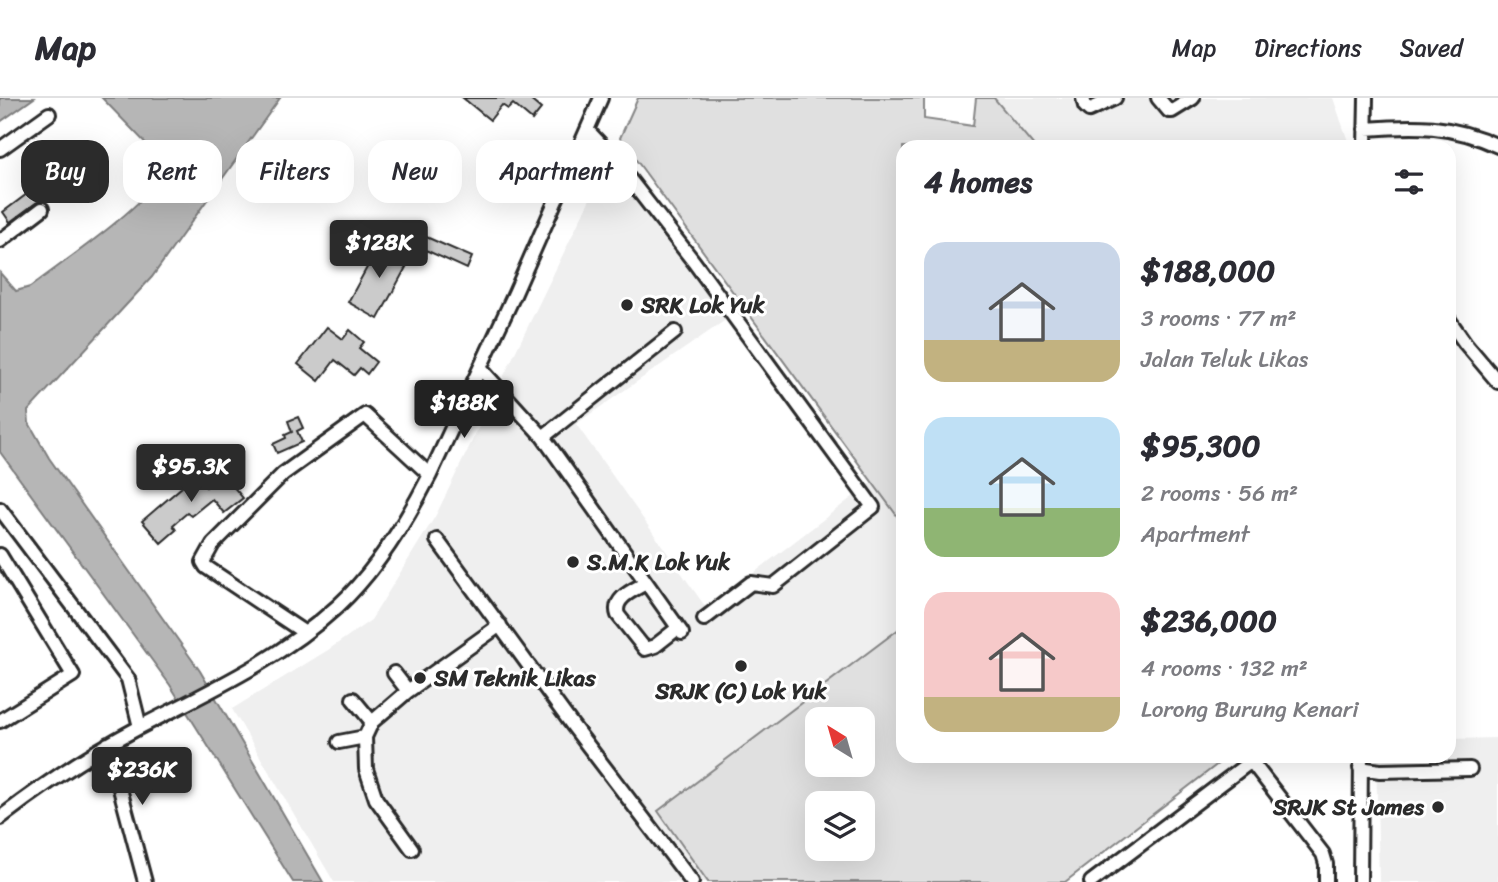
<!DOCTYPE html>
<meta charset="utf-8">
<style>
body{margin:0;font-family:Sriracha,sans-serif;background:#f2f2f3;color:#2b2b33;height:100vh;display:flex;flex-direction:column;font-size:26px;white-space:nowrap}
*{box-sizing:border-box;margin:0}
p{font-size:23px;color:#7c7c81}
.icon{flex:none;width:38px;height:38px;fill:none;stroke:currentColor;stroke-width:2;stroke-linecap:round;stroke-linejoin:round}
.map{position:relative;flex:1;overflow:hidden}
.details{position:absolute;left:896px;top:42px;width:560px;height:623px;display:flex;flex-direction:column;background:#fff;border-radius:21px;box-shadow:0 7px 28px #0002}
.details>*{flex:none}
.banner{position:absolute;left:21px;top:42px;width:665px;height:63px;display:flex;gap:14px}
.needle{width:46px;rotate:323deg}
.controls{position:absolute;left:805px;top:609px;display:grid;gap:14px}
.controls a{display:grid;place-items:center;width:70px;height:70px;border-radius:14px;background:#fff;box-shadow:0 7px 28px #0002;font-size:35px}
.price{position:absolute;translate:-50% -60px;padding:0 16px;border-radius:7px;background:#2b2b2b;color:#fff;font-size:23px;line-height:46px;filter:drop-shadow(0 2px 4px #0008)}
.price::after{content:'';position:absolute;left:50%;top:42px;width:21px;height:16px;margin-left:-10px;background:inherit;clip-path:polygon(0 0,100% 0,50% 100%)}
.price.on{background:#222;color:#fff}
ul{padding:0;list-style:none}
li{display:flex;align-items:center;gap:21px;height:175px;padding:0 28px}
li span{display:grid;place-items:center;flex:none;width:196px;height:140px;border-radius:21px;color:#555}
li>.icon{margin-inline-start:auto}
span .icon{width:84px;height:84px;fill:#fffc;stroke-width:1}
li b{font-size:30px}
h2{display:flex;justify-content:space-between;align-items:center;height:84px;padding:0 28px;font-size:30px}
.tag{padding:0 24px;border-radius:21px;background:#fff;box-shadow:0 7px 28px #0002;font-size:24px;line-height:63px}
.tag.on{background:#2b2b2b;color:#fff}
header{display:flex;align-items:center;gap:42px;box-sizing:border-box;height:98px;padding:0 35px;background:#fff;border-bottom:2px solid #e1e1e2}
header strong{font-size:33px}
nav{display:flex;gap:38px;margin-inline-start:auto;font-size:24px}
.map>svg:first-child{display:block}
</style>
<header>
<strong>Map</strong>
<nav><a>Map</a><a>Directions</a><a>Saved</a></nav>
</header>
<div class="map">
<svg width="1498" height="784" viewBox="0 0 1498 784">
<rect width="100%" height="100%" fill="#fff"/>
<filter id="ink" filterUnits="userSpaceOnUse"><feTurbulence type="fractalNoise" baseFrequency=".0143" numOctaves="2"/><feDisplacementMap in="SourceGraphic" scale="14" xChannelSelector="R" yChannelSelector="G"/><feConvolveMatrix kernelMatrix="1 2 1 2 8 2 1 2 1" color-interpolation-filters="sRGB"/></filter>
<g filter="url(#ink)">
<path fill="#efefef" d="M994,0H1333L1350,49H1035Z
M608,64L727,221L576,326L707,511L872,384L903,426V528L658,713L708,784H334L232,611L328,552L371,522L436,417Z
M1498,640V784H1379L1376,658H1449V641Z"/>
<path fill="#e0e0e0" stroke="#868686" stroke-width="2" fill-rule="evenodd" d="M638,0H924V21L973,28L976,0H994L1035,49H903V426L620,40Z
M903,528V658H1228L1065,784H708L658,713ZM817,621H863V667H817ZM817,705H863V751H817Z"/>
<path fill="#b6b6b6" stroke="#7e7e7e" stroke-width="2" d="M0,0H34L0,24Z
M102,0H280L152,179L28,313L29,325L49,360L200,573L323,784H293L170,587L0,354V175L16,193L30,189C71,158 135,116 165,75V69L162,62Z"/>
<path fill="#cbcbcb" stroke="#2b2b2b" stroke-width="2" d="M463,0H528L541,11L532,22L513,6L508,11L502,7L490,22Z
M74,51L90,69L88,71L95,80L83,88L77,80L75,82L65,70L68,68L62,60Z
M43,84L52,96L37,104L10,124L3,114Z
M424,138L472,159L467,171L419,149Z
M381,144L411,160L378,221L348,204Z
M327,229L343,241L350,232L364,244L359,250L376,264L367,276L360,270L354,277L335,262L319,283L298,266Z
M298,319L303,330L297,333L302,344L277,355L273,346L286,340L285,337L292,334L288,323Z
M222,375L243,400L224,415L212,401L191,418L187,415L173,427L176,432L161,445L142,423L196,377L206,389Z"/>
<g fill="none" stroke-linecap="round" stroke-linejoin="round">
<g stroke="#2b2b2b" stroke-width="18">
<path id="minor" d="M1083,0L1085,8L1089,12L1115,0
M1158,0L1169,13H1172L1193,0
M1365,31C1416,27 1450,26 1498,48
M587,32L609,55L694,164L873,409L773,488L751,485L704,521
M1365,49L1366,0
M0,51L49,16
M0,143L42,111
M1449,222L1465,245L1498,284
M480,270L543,339L675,234
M543,339L682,535
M0,411L128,581L140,629
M437,442L573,628L692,784
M0,457L73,577L0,623
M646,485C634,492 612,500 618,517L645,551L655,548L678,530
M305,535L206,469L203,464L213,446L283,376L365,317L430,377
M394,575L408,593
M353,601L372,624
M339,644L365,639
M108,646L145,784
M1251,663L1323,756L1326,766V784
M1360,670L1380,673L1470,671
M0,720C44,686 89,656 138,630C208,594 279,562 338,508C377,472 406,424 430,377L515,195L601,0
M412,751L376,701L366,671L365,639L372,624L408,593L500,527
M1091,784L1258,658
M1360,784L1361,658"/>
</g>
<use href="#minor" stroke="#fff" stroke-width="12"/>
</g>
</g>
<g fill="#2b2b2b" stroke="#fff" stroke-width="2.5">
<circle cx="627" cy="207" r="7"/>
<circle cx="573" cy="464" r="7"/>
<circle cx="741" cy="568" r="7"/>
<circle cx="420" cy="580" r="7"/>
<circle cx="1438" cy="709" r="7"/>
</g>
<g text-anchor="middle" stroke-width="6" stroke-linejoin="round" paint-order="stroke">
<g font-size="23" font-weight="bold" fill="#2b2b2b" stroke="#fff" text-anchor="start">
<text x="641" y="215">SRK Lok Yuk</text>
<text x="587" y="472">S.M.K Lok Yuk</text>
<text x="434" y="588">SM Teknik Likas</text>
<text x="741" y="601" text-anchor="middle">SRJK (C) Lok Yuk</text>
<text x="1424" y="717" text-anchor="end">SRJK St James</text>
</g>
</g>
</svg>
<div class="controls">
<a><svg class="needle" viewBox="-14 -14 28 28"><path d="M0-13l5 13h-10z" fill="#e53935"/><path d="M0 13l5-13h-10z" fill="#7c7c81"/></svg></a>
<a><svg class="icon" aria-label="layers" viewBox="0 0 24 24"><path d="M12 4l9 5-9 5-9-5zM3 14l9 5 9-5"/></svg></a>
</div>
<b class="price" style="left:379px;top:182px">$128K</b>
<b class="price on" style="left:464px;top:342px">$188K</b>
<b class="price" style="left:191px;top:406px">$95.3K</b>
<b class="price" style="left:142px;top:709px">$236K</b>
<div class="banner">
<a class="tag on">Buy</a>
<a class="tag">Rent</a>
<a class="tag">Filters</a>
<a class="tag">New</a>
<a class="tag">Apartment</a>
</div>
<section class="details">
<h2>4 homes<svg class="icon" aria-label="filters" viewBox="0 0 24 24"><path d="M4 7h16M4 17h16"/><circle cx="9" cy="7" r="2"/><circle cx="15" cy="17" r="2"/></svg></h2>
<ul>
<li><span style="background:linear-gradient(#c9d6e8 70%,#c2b280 0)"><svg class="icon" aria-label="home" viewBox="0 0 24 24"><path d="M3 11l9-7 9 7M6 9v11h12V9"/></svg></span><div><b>$188,000</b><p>3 rooms · 77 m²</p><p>Jalan Teluk Likas</p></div></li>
<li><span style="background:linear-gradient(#bfe0f5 65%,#8fb573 0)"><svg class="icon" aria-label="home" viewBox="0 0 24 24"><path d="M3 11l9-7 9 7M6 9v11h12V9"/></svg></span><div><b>$95,300</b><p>2 rooms · 56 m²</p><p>Apartment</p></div></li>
<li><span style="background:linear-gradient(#f6c9c9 75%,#c2b280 0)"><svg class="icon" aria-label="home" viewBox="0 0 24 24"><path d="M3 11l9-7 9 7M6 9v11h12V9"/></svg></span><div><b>$236,000</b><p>4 rooms · 132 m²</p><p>Lorong Burung Kenari</p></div></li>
</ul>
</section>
</div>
